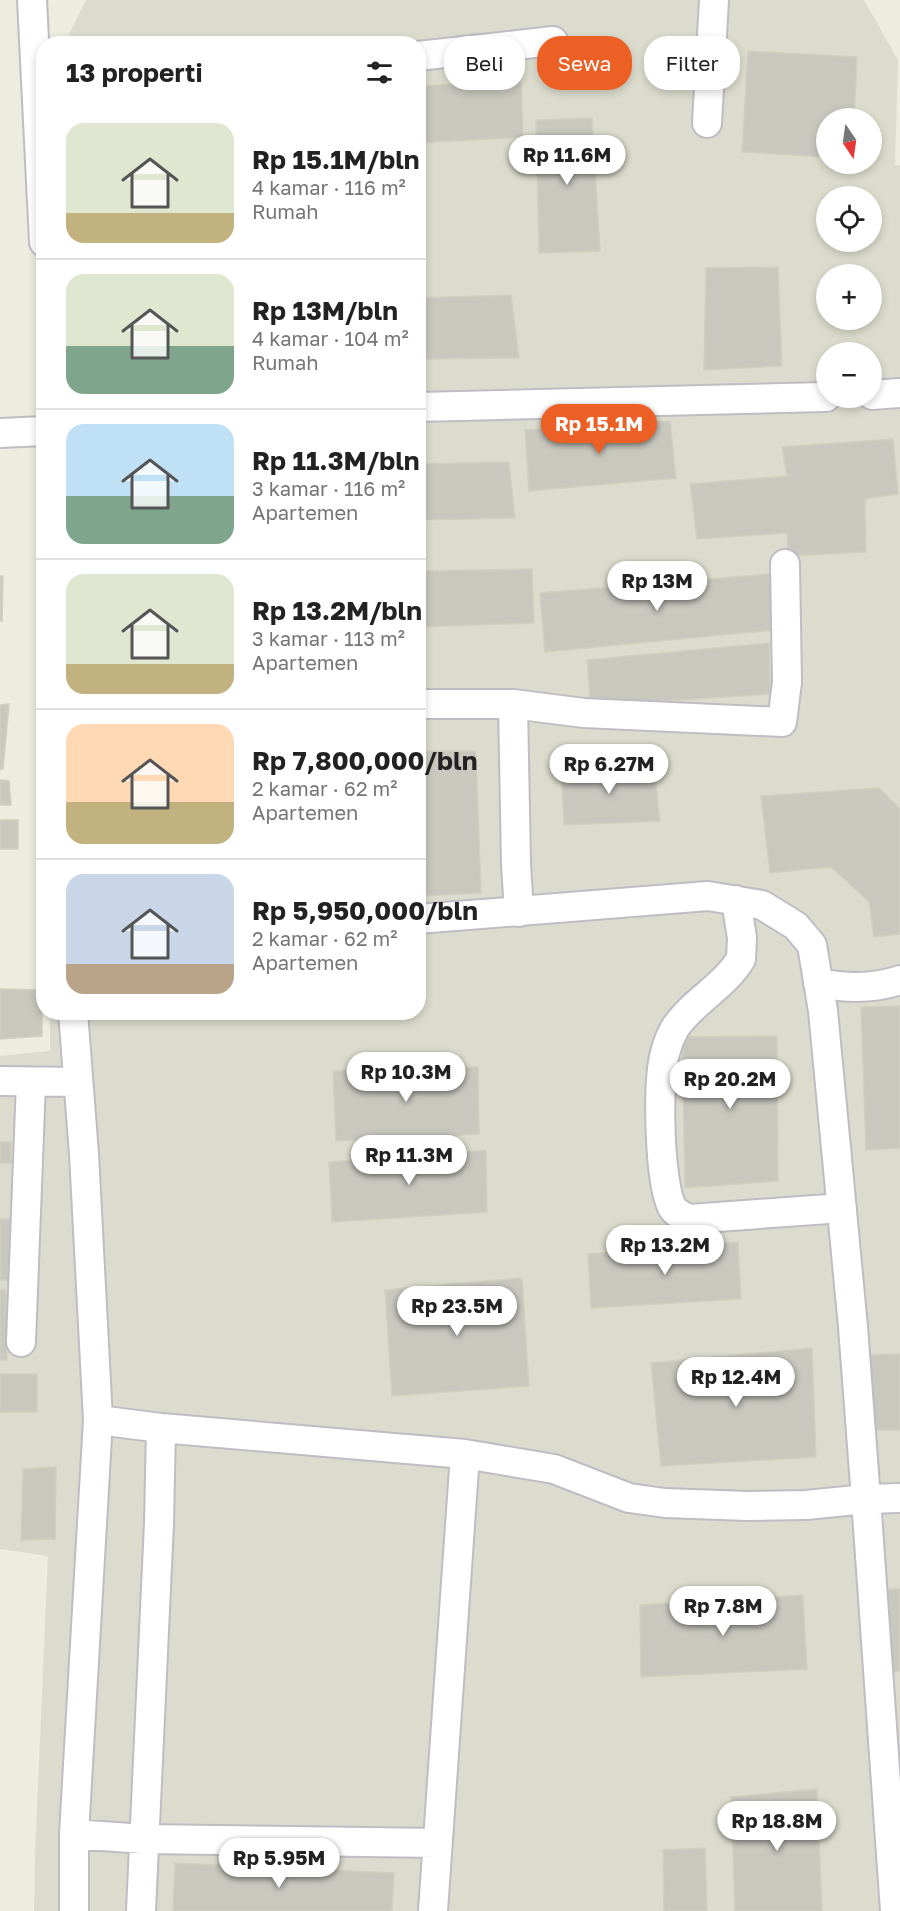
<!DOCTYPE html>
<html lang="id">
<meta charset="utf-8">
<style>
body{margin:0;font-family:"Golos Text",sans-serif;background:#f2f2f2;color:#222;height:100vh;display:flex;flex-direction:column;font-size:22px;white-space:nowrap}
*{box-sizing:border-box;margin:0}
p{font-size:20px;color:#767676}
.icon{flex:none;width:33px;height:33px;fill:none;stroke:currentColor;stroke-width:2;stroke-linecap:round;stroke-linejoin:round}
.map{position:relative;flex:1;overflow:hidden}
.drawer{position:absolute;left:36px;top:36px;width:390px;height:984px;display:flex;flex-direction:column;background:#fff;border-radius:24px;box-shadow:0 3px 9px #0003}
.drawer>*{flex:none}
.top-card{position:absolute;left:444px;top:36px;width:366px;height:54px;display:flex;gap:12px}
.needle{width:39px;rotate:167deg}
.buttons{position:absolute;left:816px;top:108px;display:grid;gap:12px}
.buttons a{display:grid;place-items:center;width:66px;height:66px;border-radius:50%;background:#fff;box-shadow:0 3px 9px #0003;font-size:30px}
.price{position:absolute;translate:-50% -51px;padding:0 14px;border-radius:21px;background:#fff;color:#222;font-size:20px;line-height:39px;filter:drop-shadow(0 2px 3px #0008)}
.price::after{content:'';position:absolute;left:50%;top:36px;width:18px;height:14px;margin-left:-9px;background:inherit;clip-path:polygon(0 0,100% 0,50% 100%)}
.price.active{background:#ec6025;color:#fff}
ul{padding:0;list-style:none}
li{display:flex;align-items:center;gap:18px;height:150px;padding:0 30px}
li+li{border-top:2px solid #e0e0e0}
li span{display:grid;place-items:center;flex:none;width:168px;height:120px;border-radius:18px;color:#555}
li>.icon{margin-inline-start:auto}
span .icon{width:72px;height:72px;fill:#fffc;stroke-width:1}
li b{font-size:26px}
h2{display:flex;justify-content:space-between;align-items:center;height:72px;padding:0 30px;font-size:26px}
.chip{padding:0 21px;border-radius:24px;background:#fff;box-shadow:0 3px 9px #0003;font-size:21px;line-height:54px}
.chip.active{background:#ec6025;color:#fff}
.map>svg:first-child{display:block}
</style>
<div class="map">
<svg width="900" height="1911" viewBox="0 0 900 1911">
<rect width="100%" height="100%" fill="#ececdf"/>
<path fill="#dcdcce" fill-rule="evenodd" d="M86,0H864L898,60L895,165H900V1911H34L35,1855L48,1556L0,1549V1056L50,1051V1013L418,1012V44L65,43ZM826,118H872V164H826ZM826,196H872V242H826ZM826,274H872V320H826ZM826,352H872V398H826Z"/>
<path fill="#c9c8bf" stroke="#d1cfbe" stroke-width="1.5" d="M748,51L857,57L854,118H826V157L742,152Z
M521,81L523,137L418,143V86Z
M592,118L600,251L539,253L536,120Z
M778,267L782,366L704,370L706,268Z
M511,295L519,358L418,359V298Z
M670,421L676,478L529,491L525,430Z
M893,439L898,494L865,499L866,552L788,556L787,533L697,539L690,484L787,476L782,447Z
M509,462L515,518L418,520V464Z
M532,569L534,623L418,627V571Z
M770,574L775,630L545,652L540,593Z
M0,576H3L2,621H0Z
M769,643L770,694L591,706L587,660Z
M9,704L3,769H0V705Z
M418,751H476L481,893L418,896Z
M654,767L660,821L564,825L561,768Z
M0,780L9,781L11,805H0Z
M879,788L900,809V934L874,937L869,902L831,867L770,873L761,796Z
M0,820H18V849H0Z
M0,989L42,990V1036L0,1039Z
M900,1006V1148L866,1150L861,1007Z
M777,1036L778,1181L685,1188L682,1037Z
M478,1067L479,1134L336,1141L333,1071Z
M0,1142H11V1163H0Z
M486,1150L487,1212L332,1222L329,1162Z
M0,1219H17V1280H0Z
M738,1242L741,1299L591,1308L588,1254Z
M522,1278L529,1386L392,1396L385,1290Z
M0,1290H6L7,1360H0Z
M812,1348L816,1457L661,1466L651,1363Z
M900,1354V1430H875L869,1355Z
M0,1374H37V1412H0Z
M56,1467L55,1539L21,1540L23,1469Z
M885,1589H900V1671L893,1672Z
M803,1595L807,1669L641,1677L640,1605Z
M817,1789L822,1911H735L731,1797Z
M705,1848L707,1911H664L663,1850Z
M175,1863L394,1873L392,1911H173Z"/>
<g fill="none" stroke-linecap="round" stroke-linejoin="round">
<g stroke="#bdbdc4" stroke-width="32">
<path id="minor" d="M32,0L44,242
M418,56L553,41
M707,123L714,0
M872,395L900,393
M418,407L826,397
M0,433L44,431
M418,704H513L516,864L519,912
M513,704L584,713L782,722L787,682L785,564
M736,900L742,938L741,959C724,987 693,1001 675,1028C671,1035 667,1045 665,1053C657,1081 659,1182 672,1207C676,1214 683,1216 690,1219L842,1208
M818,983C844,988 874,989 900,980
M73,1012L84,1154L98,1420L74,1834V1911
M0,1081L78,1082
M21,1342L31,1082
M98,1420L161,1428L465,1454L554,1469L629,1498L665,1503L748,1506L806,1505L866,1499L853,1327L823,1011L812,945L796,926L762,905L708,896L418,919
M74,1834L143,1839L438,1843
M141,1911L159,1523L161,1428
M433,1911L465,1454
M895,1911L866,1499L900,1498"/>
</g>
<use href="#minor" stroke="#fff" stroke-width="28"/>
</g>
</svg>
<div class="buttons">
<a><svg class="needle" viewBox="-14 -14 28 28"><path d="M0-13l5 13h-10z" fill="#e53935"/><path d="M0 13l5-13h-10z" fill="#767676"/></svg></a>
<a><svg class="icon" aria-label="locate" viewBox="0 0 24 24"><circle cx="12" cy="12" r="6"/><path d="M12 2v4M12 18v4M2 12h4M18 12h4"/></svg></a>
<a>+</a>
<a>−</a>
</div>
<b class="price" style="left:567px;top:186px">Rp 11.6M</b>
<b class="price active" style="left:599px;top:455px">Rp 15.1M</b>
<b class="price" style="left:657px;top:612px">Rp 13M</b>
<b class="price" style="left:609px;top:795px">Rp 6.27M</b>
<b class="price" style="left:406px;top:1103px">Rp 10.3M</b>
<b class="price" style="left:730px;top:1110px">Rp 20.2M</b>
<b class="price" style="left:409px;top:1186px">Rp 11.3M</b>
<b class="price" style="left:665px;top:1276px">Rp 13.2M</b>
<b class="price" style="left:457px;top:1337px">Rp 23.5M</b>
<b class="price" style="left:736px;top:1408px">Rp 12.4M</b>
<b class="price" style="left:723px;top:1637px">Rp 7.8M</b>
<b class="price" style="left:777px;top:1852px">Rp 18.8M</b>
<b class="price" style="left:279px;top:1889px">Rp 5.95M</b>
<div class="top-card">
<a class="chip">Beli</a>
<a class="chip active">Sewa</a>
<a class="chip">Filter</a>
</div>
<section class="drawer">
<h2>13 properti<svg class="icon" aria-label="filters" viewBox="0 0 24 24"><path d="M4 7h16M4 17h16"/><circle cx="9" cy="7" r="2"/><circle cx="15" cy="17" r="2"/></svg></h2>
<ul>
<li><span style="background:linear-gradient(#dfe7d0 75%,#c2b280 0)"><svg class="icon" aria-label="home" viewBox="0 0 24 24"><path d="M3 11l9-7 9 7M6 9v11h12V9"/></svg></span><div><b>Rp 15.1M/bln</b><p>4 kamar · 116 m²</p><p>Rumah</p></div></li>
<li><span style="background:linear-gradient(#dfe7d0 60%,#7fa58c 0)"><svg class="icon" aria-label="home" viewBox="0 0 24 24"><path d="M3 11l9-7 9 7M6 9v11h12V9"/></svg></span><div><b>Rp 13M/bln</b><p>4 kamar · 104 m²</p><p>Rumah</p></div></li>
<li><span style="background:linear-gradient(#bfe0f5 60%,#7fa58c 0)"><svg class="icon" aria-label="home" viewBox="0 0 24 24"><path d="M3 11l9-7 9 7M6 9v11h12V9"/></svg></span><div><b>Rp 11.3M/bln</b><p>3 kamar · 116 m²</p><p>Apartemen</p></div></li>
<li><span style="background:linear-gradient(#dfe7d0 75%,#c2b280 0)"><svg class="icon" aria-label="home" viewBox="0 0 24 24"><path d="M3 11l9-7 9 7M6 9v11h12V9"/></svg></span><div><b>Rp 13.2M/bln</b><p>3 kamar · 113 m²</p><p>Apartemen</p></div></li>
<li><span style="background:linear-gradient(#ffd9b3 65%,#c2b280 0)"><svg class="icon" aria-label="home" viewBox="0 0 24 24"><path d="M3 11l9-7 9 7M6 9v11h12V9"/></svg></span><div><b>Rp 7,800,000/bln</b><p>2 kamar · 62 m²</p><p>Apartemen</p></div></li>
<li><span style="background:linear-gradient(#c9d6e8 75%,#b9a48a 0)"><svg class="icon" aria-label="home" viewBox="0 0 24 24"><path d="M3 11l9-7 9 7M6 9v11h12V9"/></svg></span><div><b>Rp 5,950,000/bln</b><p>2 kamar · 62 m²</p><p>Apartemen</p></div></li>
</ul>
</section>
</div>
